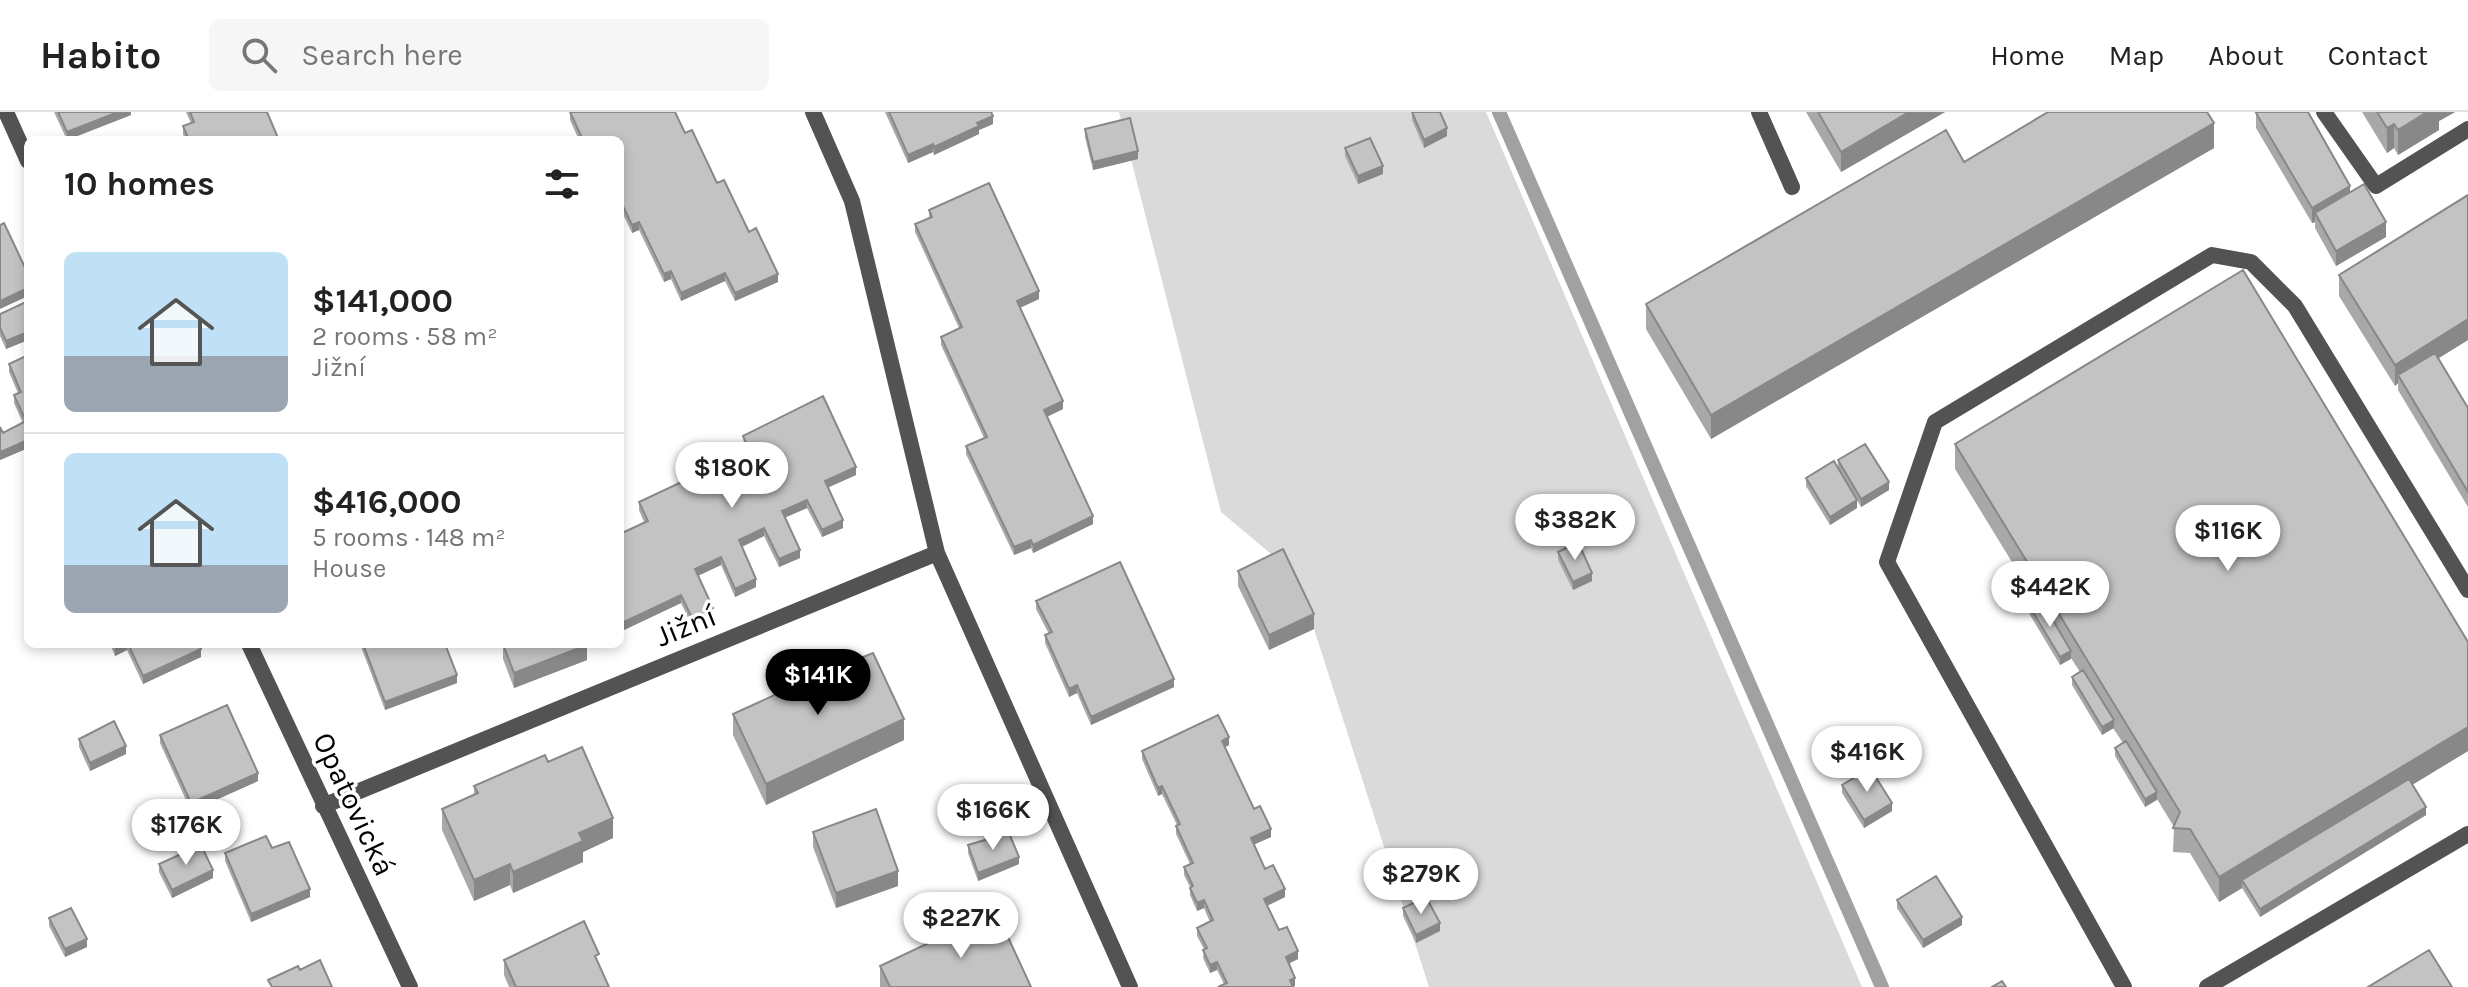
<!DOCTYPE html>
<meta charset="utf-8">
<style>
body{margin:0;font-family:Karla,sans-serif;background:#f6f6f6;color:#222;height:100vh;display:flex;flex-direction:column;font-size:30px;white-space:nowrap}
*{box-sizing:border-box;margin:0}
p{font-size:26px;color:#767676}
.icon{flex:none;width:44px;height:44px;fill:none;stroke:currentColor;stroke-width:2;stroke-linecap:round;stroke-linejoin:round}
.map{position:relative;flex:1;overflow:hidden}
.drawer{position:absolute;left:24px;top:24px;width:600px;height:512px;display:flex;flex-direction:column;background:#fff;border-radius:12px;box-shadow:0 4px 12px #0003}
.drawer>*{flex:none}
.price{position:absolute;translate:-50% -68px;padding:0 18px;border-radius:28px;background:#fff;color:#222;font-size:26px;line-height:52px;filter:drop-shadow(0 2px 4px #0008)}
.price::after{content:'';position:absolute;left:50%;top:48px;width:24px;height:18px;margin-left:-12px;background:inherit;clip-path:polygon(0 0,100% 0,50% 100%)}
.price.selected{background:#000;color:#fff}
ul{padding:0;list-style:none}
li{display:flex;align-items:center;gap:24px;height:200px;padding:0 40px}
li+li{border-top:2px solid #e0e0e0}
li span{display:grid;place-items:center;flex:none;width:224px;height:160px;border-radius:12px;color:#555}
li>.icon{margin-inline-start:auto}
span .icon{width:96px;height:96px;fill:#fffc;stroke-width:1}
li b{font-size:34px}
h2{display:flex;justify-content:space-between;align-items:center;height:96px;padding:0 40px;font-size:34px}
header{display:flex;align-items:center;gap:48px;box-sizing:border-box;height:112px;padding:0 40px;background:#fff;border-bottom:2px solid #e0e0e0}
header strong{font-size:38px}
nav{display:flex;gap:44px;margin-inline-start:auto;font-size:28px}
.search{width:560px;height:72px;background:#f6f6f6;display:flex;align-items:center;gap:20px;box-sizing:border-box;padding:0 28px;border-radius:12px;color:#767676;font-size:30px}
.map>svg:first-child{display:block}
</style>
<header>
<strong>Habito</strong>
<div class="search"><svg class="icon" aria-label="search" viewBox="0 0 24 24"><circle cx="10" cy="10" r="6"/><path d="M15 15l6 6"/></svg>Search here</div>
<nav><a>Home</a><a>Map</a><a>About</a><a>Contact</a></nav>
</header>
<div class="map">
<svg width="2468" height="875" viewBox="0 0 2468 875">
<rect width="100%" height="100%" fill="#fff"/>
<path fill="#dadada" d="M1119,0H1486L1862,875H1429L1314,517L1283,452L1221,400Z"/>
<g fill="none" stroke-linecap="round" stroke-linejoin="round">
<path stroke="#a1a1a1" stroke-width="14" d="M1499,0L1882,875"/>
<path stroke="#535353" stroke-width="16" d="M1759,0L1792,75
M2324,0L2376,74L2468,17
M2124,875L1887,450L1935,310L2212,143L2251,150L2295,194L2468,478
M2207,875L2468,722"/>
<path stroke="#535353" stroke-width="16" d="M6,0L28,49
M937,441L1130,875
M249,532L410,875
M323,694L937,441L852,89L813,0"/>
</g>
<path fill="#a8a8a8" d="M54,0H131V3L67,28Z
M186,0H267L278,28H185L183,22V14L191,11Z
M570,0L685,21L749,120L778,170L735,189L725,169L681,189L671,167L664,170L639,118L632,121L620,96V28H579L570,8Z
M885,0H991L993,12L979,18V22L934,43L933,40L908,51Z
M1412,0L1447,24L1424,36L1412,8Z
M1806,0H1945L1841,60Z
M2362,0H2455L2439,9V18L2398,43L2394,36L2387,41Z
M2256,1L2350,80L2386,125L2336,154L2315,116V110L2312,111L2256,16Z
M1085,17L1138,47L1093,58L1085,25Z
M1345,36L1383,62L1358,72L1345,44Z
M2214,36L1711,327L1646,217V192L1964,50Z
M2468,83V228L2438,246L2468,296V395L2398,278V271L2395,274L2339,184V163Z
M929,98L1039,187L1020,196L1063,297L1047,305L1093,412L1033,441L1031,436L1014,443L966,342V334L984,326L941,233V225L959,216L915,120V112L929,106Z
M28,189V228L6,237L0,224V202Z
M28,243V336L0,348L3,321L23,311L14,291V283L18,281L9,260V252Z
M743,324L856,363L828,375L843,416L822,425L807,396L785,405L800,446L779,455L764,424L742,435L756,475L735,485L721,453L698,464L713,504L692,514L681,491L624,518L620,510V422L644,410L639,398V390L700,362V353L744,332Z
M1955,332L2468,530V639L2412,673L2426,703L2260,805L2242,776L2219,790L2190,741L2173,740L2174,715L2157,687L2145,695L2115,644V636L2123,631L2113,616L2102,623L2072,573V565L2080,560L2071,546L2060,553L2030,503V495L2037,491L1955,357Z
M1838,348L1889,378L1861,395L1838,356Z
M1806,366L1857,396L1830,413L1806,374Z
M1558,440L1592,469L1573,478L1558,448Z
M1238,459L1314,517L1269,538L1238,474Z
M1036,489L1174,575L1091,613L1077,581L1069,585L1045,531V523L1049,522L1036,497Z
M110,532H199L201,545L143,572L127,538L115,544Z
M360,532H445L457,571L385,598Z
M503,532L587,548L514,576L503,547Z
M733,602L904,628L766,693L733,623Z
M160,623L258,669L191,699L160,631Z
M79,627L126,642L90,659L79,635Z
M1229,633L1225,635L1254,697L1271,725L1254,732L1265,757L1285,785L1267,794L1279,818L1298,847L1289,851L1295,874L1224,872L1217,858L1210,861L1203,846L1204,837L1197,824V816L1210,810L1204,796L1197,799L1190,783V775L1184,763V755L1190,752L1176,722V714L1177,713L1162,682L1158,684L1142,647V639Z
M548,650L613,726L583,740V750L513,781L510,773L474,789L442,718V697L474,683V674Z
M1842,673L1892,699L1864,716L1842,681Z
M813,720L898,774L836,796L813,735Z
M968,733L1019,752L978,769L968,741Z
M272,736L310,785L251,810L225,749V741Z
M159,752L213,766L172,786L159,760Z
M1897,788L1962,813L1923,836L1897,796Z
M1403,796L1440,819L1416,831L1403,804Z
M49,806L87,835L65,845L49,814Z
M504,848L599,852L609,875H509L504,863Z
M880,854L1031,875H880Z"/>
<path fill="#888" d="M118,0H131V3L67,28V20Z
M1909,0H1945L1841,60V40Z
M2427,0H2455L2439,9V18L2398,43V18Z
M993,4V12L979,18V22L934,43V35L977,11Z
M2214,11V36L1711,327V303Z
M2394,12V36L2387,41V16Z
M1447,16V24L1424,36V28Z
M933,32V40L908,51V43Z
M1138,39V47L1093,58V50Z
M1383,54V62L1358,72V64Z
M2350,74V89L2315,101V110L2312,111V96Z
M639,110V118L632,121V113Z
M2386,110V125L2336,154V139Z
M671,159V167L664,170V162Z
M725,161V169L681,189V181Z
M778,162V170L735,189V181Z
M28,176V184L0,197V189Z
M1039,179V187L1017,197V189Z
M2468,207V228L2402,269L2398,263V271L2395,274V253Z
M28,220V228L6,237V229Z
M1063,289V297L1044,306V298Z
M28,328V336L0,348V340Z
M856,355V363L825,377V369Z
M1889,370V378L1861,395V387Z
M807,388V396L782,407V399Z
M1857,388V396L1830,413V405Z
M1093,404V412L1033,441V433Z
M843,408V416L822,425V418Z
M764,416V424L739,436V428Z
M1031,428V436L1014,443V435Z
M800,438V446L779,455V447Z
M721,445V453L695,465V457Z
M1592,461V469L1573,478V470Z
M756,467V475L735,485V477Z
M681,483V491L624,518V510Z
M713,496V504L692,514V506Z
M1314,502V517L1269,538V523Z
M123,532H127V538L115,544V536Z
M587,533V548L514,576V561Z
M201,537V545L143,572V564Z
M2071,539V547L2060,553V545Z
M457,563V571L385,598V590Z
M1174,567V575L1091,613V605Z
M1077,573V581L1069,585V577Z
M904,607V628L766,693V672Z
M2114,608V616L2102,623V615Z
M2468,615V639L2245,774L2242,768V776L2219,790V765Z
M1229,625V633L1222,637V629Z
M126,634V642L90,659V651Z
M258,661V669L191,699V691Z
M1162,674V682L1158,684V676Z
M2157,680V688L2145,695V687Z
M1892,691V699L1864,716V708Z
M2426,695V703L2260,805V797Z
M613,706V726L583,740V750L513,781V760L579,721Z
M1271,717V725L1251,734V726Z
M1019,745V752L978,769V761Z
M510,752V773L474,789V768Z
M213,758V766L172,786V778Z
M898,759V774L836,796V781Z
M310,777V785L251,810V802Z
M1285,777V785L1264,795V787Z
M1204,788V796L1197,799V791Z
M1962,805V813L1923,836V828Z
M1440,811V819L1416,831V823Z
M87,827V835L65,845V837Z
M1298,839V847L1286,853V845Z
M1217,850V858L1210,861V853Z
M1295,866V874L1293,875L1290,868Z"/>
<path fill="#c3c3c3" stroke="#888" stroke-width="2" d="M58,0H118L67,20Z
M190,0H267L278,26L274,28H189L183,14L194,10Z
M570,0H675L685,21L692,18L717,71L724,68L749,120L756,116L778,162L735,181L725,161L681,181L671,159L664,162L639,110L632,113L620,88V28H583Z
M889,0H991L993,4L977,11L979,14L934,35L933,32L908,43Z
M1412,0H1440L1447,16L1424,28Z
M1818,0H1909L1841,40Z
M2048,0H2207L2214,11L1711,303L1646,192L1946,18L1964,50Z
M2258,0H2308L2350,74L2312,96L2256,1Z
M2377,0H2427L2398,18L2394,12L2387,16Z
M1130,6L1138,39L1093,50L1085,17Z
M1370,26L1383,54L1358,64L1345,36Z
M989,71L1039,179L1017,189L1063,289L1044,298L1093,404L1033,433L1031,428L1014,435L966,334L987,325L941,225L962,215L915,112L932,105L929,98Z
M2364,72L2386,110L2336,139L2315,101Z
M2468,83V207L2395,253L2339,163Z
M4,111L28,162V176L0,189V113Z
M2243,158L2468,530V615L2219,765L2190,717L2173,716L2180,700L1955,332Z
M28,189V220L6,229L0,216V202Z
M2435,241L2468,296V380L2398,263Z
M28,243V328L0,340V315L3,321L26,309L14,283L21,280L9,252Z
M823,284L856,355L825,369L843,408L822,418L807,388L782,399L800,438L779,447L764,416L739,428L756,467L735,477L721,445L695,457L713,496L692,506L681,483L624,510L620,502V422L648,409L639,390L703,360L700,353L746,331L743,324Z
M1865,332L1889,370L1861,387L1838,348Z
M1834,349L1857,388L1830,405L1806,366Z
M1578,430L1592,461L1573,470L1558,440Z
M1283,437L1314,502L1269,523L1238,459Z
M1120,450L1174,567L1091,605L1077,573L1069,577L1045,523L1052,520L1036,489Z
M2041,488L2071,539L2060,545L2030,495Z
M128,532H199L201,537L143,564Z
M363,532H445L457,563L385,590Z
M503,532H587V533L514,561Z
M873,541L904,607L766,672L733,602L814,565Z
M2083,558L2114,608L2102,615L2072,565Z
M227,593L258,661L191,691L160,623Z
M1218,603L1229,625L1222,629L1254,697L1260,694L1271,717L1251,726L1265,757L1273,753L1285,777L1264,787L1279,818L1287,815L1298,839L1286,845L1295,866L1290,868L1293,875H1218L1227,871L1217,850L1210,853L1203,838L1207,836L1197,816L1213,808L1204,788L1197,791L1190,776L1193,774L1184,755L1193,751L1176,714L1180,712L1162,674L1158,676L1142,639Z
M114,609L126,634L90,651L79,627Z
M2126,629L2157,680L2145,687L2115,636Z
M582,635L613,706L579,721L583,729L513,760L510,752L474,768L442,697L478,681L474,674L545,643L548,650Z
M1870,656L1892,691L1864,708L1842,673Z
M2409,667L2426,695L2260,797L2242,768Z
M876,697L898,759L836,781L813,720Z
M1009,721L1019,745L978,761L968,733Z
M266,724L272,736L289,730L310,777L251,802L225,741Z
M201,733L213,758L172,778L159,752Z
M1936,764L1962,805L1923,828L1897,788Z
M1426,785L1440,811L1416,823L1403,796Z
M71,796L87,827L65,837L49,806Z
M996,799L1031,875H890L880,854Z
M584,809L599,842L595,844L609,875H516L504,848Z
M2429,838L2452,875H2368Z
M320,848L332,875H272L268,868L298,854L300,858Z
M2002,869L2006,875H1992Z"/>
<g text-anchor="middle" stroke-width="7" stroke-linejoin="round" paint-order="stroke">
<g font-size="30" fill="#000" stroke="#fff">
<text transform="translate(686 514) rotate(-22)" y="10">Jižní</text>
<text transform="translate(354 692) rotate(65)" y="10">Opatovická</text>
</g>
</g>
</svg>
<b class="price" style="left:732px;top:398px">$180K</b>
<b class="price" style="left:1575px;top:450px">$382K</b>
<b class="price" style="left:2228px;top:461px">$116K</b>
<b class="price" style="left:2050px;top:517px">$442K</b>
<b class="price selected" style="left:818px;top:605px">$141K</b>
<b class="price" style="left:1867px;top:682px">$416K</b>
<b class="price" style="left:993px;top:740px">$166K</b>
<b class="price" style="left:186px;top:755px">$176K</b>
<b class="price" style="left:1421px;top:804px">$279K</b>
<b class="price" style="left:961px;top:848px">$227K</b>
<section class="drawer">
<h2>10 homes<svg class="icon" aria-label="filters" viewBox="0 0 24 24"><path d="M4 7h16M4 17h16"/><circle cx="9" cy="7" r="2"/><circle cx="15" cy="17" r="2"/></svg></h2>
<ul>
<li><span style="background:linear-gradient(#bfe0f5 65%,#9aa5b1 0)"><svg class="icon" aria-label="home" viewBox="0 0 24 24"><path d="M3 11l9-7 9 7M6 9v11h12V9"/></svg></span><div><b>$141,000</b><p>2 rooms · 58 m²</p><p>Jižní</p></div></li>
<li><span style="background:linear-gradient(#bfe0f5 70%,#9aa5b1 0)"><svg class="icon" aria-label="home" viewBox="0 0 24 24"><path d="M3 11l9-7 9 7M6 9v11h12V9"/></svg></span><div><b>$416,000</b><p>5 rooms · 148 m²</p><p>House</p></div></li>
</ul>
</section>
</div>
